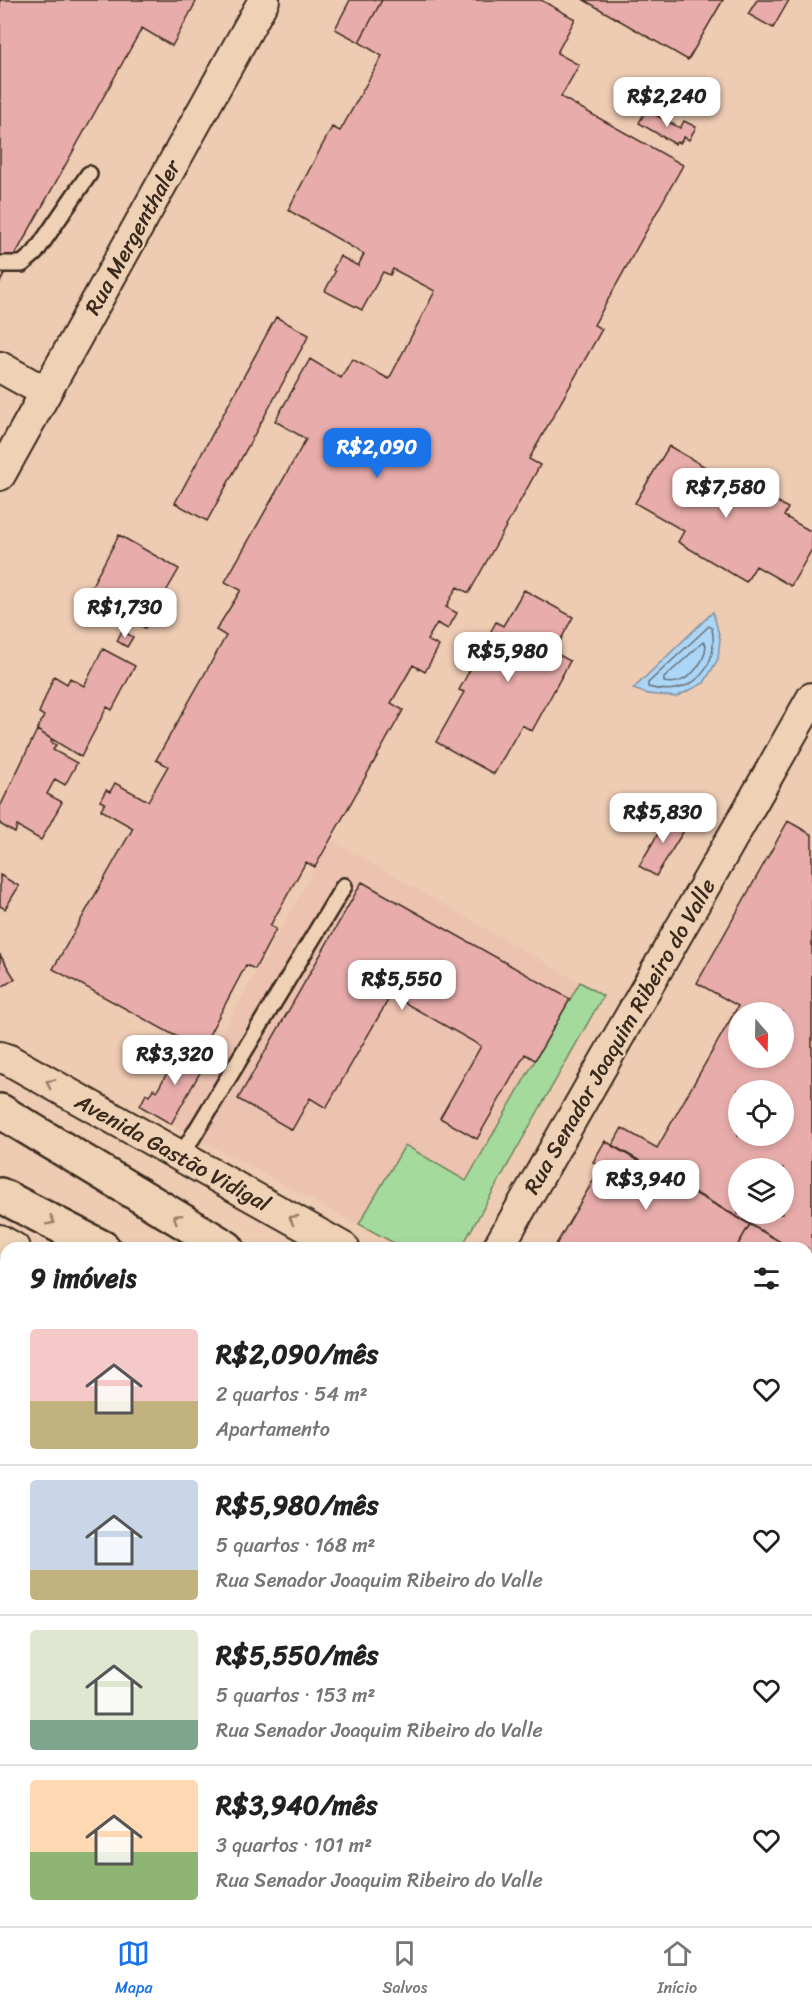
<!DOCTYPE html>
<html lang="pt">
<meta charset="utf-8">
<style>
body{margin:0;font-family:Sriracha,sans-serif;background:#f6f6f6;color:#222;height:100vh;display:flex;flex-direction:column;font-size:22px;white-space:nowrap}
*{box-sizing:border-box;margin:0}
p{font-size:20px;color:#767676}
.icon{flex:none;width:33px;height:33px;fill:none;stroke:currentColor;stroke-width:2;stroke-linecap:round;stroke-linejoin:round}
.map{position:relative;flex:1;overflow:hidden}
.details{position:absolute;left:0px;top:1242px;width:813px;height:684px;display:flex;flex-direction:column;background:#fff;border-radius:18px 18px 0 0;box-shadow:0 3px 9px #0003}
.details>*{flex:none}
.needle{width:39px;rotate:160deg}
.controls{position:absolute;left:728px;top:1002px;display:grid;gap:12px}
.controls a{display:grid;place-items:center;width:66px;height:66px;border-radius:50%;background:#fff;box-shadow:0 3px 9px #0003;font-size:30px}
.price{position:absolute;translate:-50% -51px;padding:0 14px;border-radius:12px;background:#fff;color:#222;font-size:20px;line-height:39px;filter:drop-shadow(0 2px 3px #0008)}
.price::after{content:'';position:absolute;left:50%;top:36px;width:18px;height:14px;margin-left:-9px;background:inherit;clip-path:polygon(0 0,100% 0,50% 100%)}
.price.on{background:#1a73e8;color:#fff}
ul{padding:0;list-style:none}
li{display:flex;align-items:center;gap:18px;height:150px;padding:0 30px}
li+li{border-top:2px solid #e0e0e0}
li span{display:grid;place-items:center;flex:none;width:168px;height:120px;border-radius:6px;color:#555}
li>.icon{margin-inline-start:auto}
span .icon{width:72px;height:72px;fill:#fffc;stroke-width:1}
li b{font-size:26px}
h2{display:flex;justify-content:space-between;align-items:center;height:72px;padding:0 30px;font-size:26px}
.tab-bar{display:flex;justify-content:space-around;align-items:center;height:84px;border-top:2px solid #e0e0e0;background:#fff;font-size:16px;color:#767676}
.tab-bar a{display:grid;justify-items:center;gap:3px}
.tab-bar .on{color:#1a73e8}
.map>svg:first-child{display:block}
</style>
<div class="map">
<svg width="812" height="1926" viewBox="0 0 812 1926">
<rect width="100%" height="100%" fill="#eecbb3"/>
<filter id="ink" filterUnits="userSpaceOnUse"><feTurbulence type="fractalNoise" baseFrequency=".0167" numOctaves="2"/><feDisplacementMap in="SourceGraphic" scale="12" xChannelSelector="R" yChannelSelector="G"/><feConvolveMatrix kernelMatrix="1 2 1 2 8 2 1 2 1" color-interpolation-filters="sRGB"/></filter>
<g filter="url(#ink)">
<path fill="#ecc2b1" d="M331,840L603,996L461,1248H403L171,1124Z"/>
<path fill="#a5da9d" stroke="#70825e" stroke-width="1.5" d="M580,982L603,996L461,1248H403L359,1224L405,1145L466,1181Z"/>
<path fill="#acd6f7" stroke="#7f91a0" stroke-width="1.5" d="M713,612L720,638L718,659L704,683L676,697L648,694L633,689Z"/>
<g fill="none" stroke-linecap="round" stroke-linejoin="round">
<path stroke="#686f75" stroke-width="1.5" d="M709,626L712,628C720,670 689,699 648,687V683Z
M703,642L706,645C705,664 686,687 664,682V678Z"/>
</g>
<path fill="#e8adab" stroke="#3b2a1e" stroke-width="1.5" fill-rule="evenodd" d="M0,0H197L172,46L142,28L0,282Z
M350,0H382L359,42L335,29Z
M382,0H541L575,19L557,53L579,65L561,97L683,165L594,325L602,329L529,459L540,465L469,593L457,587L446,607L457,613L448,629L437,623L427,640L439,646L425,672L413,665L391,703L403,710L315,867L306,862L270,926L276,929L255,969L246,965L201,1050L53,969L133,828L101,810L105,803L100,801L106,790L110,792L115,783L148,801L168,766L156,760L226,636L216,630L241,590L225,582L306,439L275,421L310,359L341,378L352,359L389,379L435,291L393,269L390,275L383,272L362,310L325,291L335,272L333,270L340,256L358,266L364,254L288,210L332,127L340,131L382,56L359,42Z
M584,0H723L688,60Z
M757,0H789L773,28L748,14Z
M646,110L680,128L684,121L696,127L689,140L684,137L680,143L677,142L675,144L639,123Z
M276,317L309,335L207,521L175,503Z
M669,446L719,475L721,470L788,508L784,516L812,532V549L791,586L756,566L746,582L678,542L684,531L635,503Z
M119,535L179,569L145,628L87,595Z
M524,590L573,617L554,652L570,661L532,731L522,725L494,774L436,742L464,692L459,690L496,622L503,626Z
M122,631L133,637L127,647L117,641Z
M103,649L135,666L112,710L107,707L81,757L37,730L44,716L39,713L54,676L67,684L70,678L84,686Z
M37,730L53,740L51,742L56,745L53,750L77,763L65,785L55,779L47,794L62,802L41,840L17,826L15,833L0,824V807Z
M670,813L688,824L656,876L639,866Z
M788,821L812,835V1261L807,1258V1248H791L612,1146L622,1128L657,1148L738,1006L697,983ZM738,1012H783V1058H738ZM738,1090H783V1136H738ZM738,1168H783V1214H738Z
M0,875L19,886L5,909L0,906Z
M362,882L570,999L535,1060L525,1054L477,1139L440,1118L481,1046L391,995L326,1108L310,1098L292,1130L238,1099Z
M0,955L15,979L0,988Z
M182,1046L207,1060L171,1124L140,1106L146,1094L149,1096L153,1089L157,1091Z
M605,1141L750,1224L736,1248H554L601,1167L593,1162Z
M750,1224L791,1248H736Z
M807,1258L812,1261V1449L807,1446Z
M0,1319L6,1323V1342L0,1353Z
M6,1342V1355L0,1366V1353Z
M6,1553V1602L0,1599V1563Z
M0,1727L6,1730V1761L0,1758Z
M322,1920H655L651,1926H333Z"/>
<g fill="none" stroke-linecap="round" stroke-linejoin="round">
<g stroke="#3b2a1e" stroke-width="20">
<path id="service" d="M0,264H22L35,253L89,174
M181,1156L344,886
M618,1920V1926"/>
</g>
<g stroke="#3b2a1e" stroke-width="34">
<path id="minor" d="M0,367L45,392
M0,475L264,0
M0,1057L9,1060L344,1248
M0,1240L14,1248
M498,1248L812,698
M0,1473L6,1462
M807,1547L812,1551
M807,1750L812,1754
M807,1793L812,1785
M729,1926L732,1920"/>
</g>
<g stroke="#3b2a1e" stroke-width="38">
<path id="trunk" d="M0,1111L227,1248
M0,1195L103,1248
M807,1618L812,1622
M807,1689L812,1693"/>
</g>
<use href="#service" stroke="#efd2b5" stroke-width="15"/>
<use href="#minor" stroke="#efd2b5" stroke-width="30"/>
<use href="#trunk" stroke="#efd2b5" stroke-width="33"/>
</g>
<defs><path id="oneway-chevron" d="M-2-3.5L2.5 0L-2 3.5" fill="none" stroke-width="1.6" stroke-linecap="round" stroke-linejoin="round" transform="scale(1.5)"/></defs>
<g stroke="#957e6a">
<use href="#oneway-chevron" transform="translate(50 1083) rotate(-151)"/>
<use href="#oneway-chevron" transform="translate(177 1218) rotate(-148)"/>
<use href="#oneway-chevron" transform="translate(293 1219) rotate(-151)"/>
<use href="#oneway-chevron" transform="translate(51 1221) rotate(27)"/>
</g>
</g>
<g text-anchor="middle" stroke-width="4.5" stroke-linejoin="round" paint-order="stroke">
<g font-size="22" fill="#3b2a1e" stroke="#efd2b5">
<text transform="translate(132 237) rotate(-61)" y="8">Rua Mergenthaler</text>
<text transform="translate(619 1036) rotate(-60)" y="8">Rua Senador Joaquim Ribeiro do Valle</text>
<text transform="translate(173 1152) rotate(29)" y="8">Avenida Gastão Vidigal</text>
</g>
</g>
</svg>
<div class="controls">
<a><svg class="needle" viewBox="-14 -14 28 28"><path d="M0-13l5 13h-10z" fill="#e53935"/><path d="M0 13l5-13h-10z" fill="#767676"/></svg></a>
<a><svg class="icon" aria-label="locate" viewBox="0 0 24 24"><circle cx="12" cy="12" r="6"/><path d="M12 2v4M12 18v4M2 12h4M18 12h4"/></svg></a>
<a><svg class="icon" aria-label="layers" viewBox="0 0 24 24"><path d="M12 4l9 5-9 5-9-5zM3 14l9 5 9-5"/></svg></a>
</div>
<b class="price" style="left:667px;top:128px">R$2,240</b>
<b class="price on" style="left:377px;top:479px">R$2,090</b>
<b class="price" style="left:726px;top:519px">R$7,580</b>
<b class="price" style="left:125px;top:639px">R$1,730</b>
<b class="price" style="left:508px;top:683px">R$5,980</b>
<b class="price" style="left:663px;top:844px">R$5,830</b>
<b class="price" style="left:402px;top:1011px">R$5,550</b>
<b class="price" style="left:175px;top:1086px">R$3,320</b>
<b class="price" style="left:646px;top:1211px">R$3,940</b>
<section class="details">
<h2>9 imóveis<svg class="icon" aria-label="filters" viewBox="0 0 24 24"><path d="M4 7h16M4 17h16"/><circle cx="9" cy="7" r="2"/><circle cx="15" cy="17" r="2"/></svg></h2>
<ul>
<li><span style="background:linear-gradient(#f6c9c9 60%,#c2b280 0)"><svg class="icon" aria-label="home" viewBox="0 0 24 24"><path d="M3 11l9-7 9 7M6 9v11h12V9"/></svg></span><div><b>R$2,090/mês</b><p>2 quartos · 54 m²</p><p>Apartamento</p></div><svg class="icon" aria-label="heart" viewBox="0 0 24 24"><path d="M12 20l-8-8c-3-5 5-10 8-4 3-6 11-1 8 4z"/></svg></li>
<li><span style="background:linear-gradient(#c9d6e8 75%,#c2b280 0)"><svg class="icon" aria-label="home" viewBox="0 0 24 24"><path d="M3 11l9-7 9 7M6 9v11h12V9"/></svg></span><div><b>R$5,980/mês</b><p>5 quartos · 168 m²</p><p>Rua Senador Joaquim Ribeiro do Valle</p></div><svg class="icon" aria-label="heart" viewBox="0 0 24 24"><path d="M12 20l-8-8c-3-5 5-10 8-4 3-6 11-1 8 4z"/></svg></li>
<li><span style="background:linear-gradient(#dfe7d0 75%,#7fa58c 0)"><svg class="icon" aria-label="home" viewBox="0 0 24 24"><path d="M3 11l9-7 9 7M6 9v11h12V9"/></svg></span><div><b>R$5,550/mês</b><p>5 quartos · 153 m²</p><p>Rua Senador Joaquim Ribeiro do Valle</p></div><svg class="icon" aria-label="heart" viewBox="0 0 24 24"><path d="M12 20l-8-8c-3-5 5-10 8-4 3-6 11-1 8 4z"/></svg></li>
<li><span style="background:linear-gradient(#ffd9b3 60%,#8fb573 0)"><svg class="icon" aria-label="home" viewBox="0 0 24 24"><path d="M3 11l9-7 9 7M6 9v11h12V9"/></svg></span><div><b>R$3,940/mês</b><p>3 quartos · 101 m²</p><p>Rua Senador Joaquim Ribeiro do Valle</p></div><svg class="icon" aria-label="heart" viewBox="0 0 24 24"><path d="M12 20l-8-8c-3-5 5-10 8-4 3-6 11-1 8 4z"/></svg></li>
</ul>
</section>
</div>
<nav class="tab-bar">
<a class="on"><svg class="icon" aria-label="map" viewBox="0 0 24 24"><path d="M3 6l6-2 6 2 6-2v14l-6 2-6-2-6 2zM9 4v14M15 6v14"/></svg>Mapa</a>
<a><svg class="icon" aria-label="saved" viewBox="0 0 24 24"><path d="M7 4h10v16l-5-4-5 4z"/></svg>Salvos</a>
<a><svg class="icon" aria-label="home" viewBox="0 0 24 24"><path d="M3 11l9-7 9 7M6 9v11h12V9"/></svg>Início</a>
</nav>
